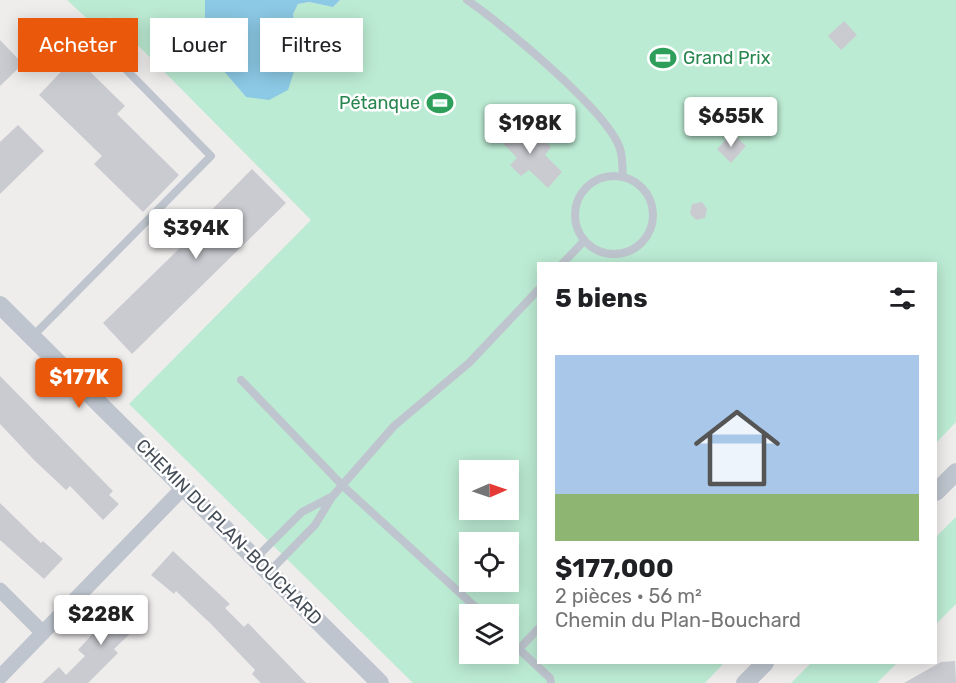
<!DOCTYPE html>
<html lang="fr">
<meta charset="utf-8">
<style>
body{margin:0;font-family:Rubik,sans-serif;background:#f2f2f2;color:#202124;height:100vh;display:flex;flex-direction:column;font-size:22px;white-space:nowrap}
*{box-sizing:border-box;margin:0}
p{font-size:20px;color:#757577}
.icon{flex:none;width:33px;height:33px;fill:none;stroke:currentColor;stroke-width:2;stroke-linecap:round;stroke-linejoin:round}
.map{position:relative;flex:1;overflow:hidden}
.side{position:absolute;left:537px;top:262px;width:400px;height:402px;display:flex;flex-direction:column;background:#fff;border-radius:0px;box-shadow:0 3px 15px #0003}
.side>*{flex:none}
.hud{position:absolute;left:18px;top:18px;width:429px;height:54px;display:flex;gap:12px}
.needle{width:39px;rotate:88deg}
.controls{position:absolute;left:459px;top:460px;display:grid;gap:12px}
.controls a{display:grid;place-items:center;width:60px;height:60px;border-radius:0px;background:#fff;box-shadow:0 3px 15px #0003;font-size:30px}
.price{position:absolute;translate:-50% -51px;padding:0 14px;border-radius:6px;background:#fff;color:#222;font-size:20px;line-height:39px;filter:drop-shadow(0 2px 3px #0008)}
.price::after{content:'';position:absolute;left:50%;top:36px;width:18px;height:14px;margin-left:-9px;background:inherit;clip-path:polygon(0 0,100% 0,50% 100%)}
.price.active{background:#ea580c;color:#fff}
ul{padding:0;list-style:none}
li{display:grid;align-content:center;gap:12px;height:318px;padding:0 18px}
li+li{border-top:2px solid #e0e0e0}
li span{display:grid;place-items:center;height:186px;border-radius:0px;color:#555}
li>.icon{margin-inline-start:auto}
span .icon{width:108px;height:108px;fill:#fffc;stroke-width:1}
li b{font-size:26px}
h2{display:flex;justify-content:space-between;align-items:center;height:72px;padding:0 18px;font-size:26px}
.pill{padding:0 21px;border-radius:0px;background:#fff;box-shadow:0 3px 15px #0003;font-size:21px;line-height:54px}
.pill.active{background:#ea580c;color:#fff}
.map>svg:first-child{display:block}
</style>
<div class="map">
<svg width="956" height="683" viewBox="0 0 956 683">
<rect width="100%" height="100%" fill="#efecec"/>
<path fill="#bcebd3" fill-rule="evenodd" d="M67,0H205V20L222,69L246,97L298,59L293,14L298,4L309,2L333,7L340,0H956V422L936,443V264H538V663H724L705,683H413L129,404L311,220L110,17L97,28ZM470,471H508V510H470ZM470,543H508V582H470ZM470,615H508V654H470Z
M956,517V604L936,624V537Z
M811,663H897L877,683H791Z"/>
<path fill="#8cc9e5" d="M205,0H340L333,7L309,2L298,4L293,14L298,59L288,90L269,100L246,97L222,69L205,20Z"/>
<path fill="#cacbd1" d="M844,21L857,35L841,50L828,36Z
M0,40L23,64L0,86Z
M75,57L125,106L117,114L179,175L143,212L94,164L102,156L39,95Z
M511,121L531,140L537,134L551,147L545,155L562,172L548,188L529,170L521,176L510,165L517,158L497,137Z
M18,125L44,151L0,194V142Z
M732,133L746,146L731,163L717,149Z
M252,169L286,203L132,354L103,323L187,241L184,238Z
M702,202L707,209L705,218L696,220L690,214L692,204Z
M0,376L113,491L109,495L119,504L103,520L70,486L66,490L34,460L0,424Z
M0,503L41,543L43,541L63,559L44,579L0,540Z
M173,551L230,604L225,608L244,627L248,623L306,683H261L252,674L255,670L211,624L176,591L174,594L151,575Z
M125,598L145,619L114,649L118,653L88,683H42L59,667L66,675L85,656L78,650Z
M955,661L956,683H904L941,662Z"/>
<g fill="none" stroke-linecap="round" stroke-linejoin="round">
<path stroke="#bec5ce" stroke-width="8" d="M467,0C501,23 609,112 620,149C623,157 622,169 623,177
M575 215a39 39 0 1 1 78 0a39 39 0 1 1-78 0Z
M562,264L584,241
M32,337L211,156L102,45
M241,380L343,486L484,615
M255,559L302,512L331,497
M269,572L315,525L332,497L394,426L469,363L538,290
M508,639L550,678L551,683
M519,649L538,629"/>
<path stroke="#bec5ce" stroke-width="15" d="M0,590L43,633
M0,677L184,487"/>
<path stroke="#bec5ce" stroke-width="18" d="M0,305L380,683
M936,492L956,472
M745,683L765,663"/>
</g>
<defs>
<g id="stadium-bare" transform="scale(2.07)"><path d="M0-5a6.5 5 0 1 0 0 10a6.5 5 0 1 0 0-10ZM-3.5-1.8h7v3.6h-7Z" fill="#2e9e5b" stroke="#fff" stroke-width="2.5" paint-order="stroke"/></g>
</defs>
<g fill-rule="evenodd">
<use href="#stadium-bare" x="663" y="58"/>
<use href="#stadium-bare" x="440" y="103"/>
</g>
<g text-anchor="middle" stroke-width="5" stroke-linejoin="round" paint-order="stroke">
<g font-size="18" fill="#27864d" stroke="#fff" text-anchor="start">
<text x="683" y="64">Grand Prix</text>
<text x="420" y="109" text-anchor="end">Pétanque</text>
</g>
<g font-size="18" fill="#464e58" stroke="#fff">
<text transform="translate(229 532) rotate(45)" y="6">CHEMIN DU PLAN-BOUCHARD</text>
</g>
</g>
</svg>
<div class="controls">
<a><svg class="needle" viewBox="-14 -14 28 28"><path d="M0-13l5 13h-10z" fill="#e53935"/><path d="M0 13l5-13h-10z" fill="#757577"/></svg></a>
<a><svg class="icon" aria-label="locate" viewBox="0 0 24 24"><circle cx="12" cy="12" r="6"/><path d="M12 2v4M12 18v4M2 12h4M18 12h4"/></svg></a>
<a><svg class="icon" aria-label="layers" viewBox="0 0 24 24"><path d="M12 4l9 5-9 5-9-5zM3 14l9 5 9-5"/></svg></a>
</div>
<b class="price" style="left:731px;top:148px">$655K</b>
<b class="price" style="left:530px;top:155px">$198K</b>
<b class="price" style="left:196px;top:260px">$394K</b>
<b class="price active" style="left:79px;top:409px">$177K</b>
<b class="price" style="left:101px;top:646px">$228K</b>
<div class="hud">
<a class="pill active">Acheter</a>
<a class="pill">Louer</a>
<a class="pill">Filtres</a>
</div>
<section class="side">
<h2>5 biens<svg class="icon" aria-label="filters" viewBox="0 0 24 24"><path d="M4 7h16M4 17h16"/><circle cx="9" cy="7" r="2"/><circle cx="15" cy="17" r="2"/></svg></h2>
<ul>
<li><span style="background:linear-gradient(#a9c7e8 75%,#8fb573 0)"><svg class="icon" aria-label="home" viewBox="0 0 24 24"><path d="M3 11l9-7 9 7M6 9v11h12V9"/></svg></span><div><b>$177,000</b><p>2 pièces · 56 m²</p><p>Chemin du Plan-Bouchard</p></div></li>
</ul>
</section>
</div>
